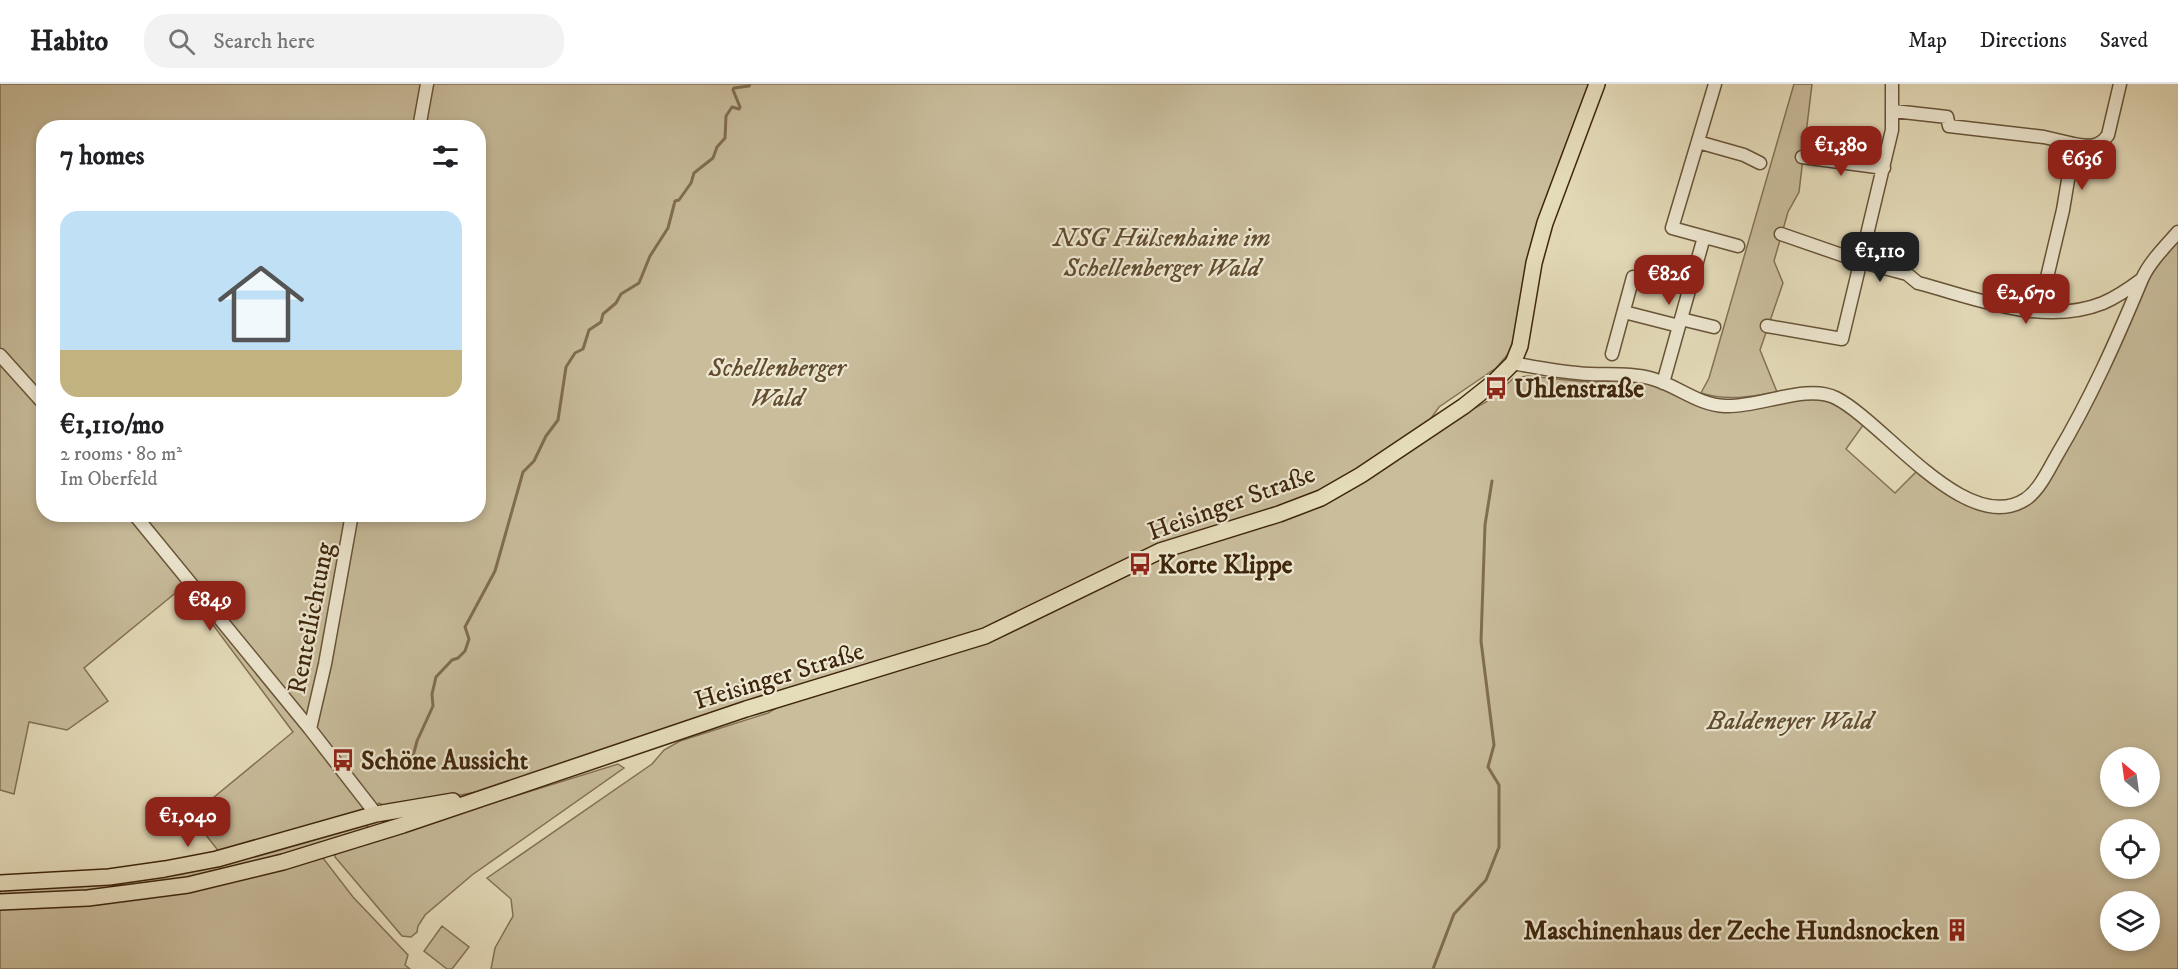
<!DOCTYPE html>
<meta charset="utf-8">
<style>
body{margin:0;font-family:"IM FELL DW Pica",serif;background:#f2f2f2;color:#202124;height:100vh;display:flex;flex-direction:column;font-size:22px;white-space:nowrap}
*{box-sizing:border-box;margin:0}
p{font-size:20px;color:#757577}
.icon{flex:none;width:33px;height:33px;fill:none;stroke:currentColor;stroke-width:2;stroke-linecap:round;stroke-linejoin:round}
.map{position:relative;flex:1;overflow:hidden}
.panel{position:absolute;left:36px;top:36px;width:450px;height:402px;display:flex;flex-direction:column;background:#fff;border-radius:24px;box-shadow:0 3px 9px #0003}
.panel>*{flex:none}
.needle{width:39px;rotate:331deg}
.tools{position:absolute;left:2100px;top:663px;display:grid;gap:12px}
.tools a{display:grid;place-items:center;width:60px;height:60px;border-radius:50%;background:#fff;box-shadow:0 3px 9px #0003;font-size:30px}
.price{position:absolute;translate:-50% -51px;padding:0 14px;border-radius:12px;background:#8f2418;color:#fff;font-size:20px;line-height:39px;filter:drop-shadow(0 2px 3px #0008)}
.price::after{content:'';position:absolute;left:50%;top:36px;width:18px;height:14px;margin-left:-9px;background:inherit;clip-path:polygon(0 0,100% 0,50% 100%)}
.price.current{background:#222;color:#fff}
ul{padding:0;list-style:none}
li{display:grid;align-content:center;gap:12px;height:318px;padding:0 24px}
li span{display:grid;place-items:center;height:186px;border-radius:18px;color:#555}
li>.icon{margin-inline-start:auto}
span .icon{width:108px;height:108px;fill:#fffc;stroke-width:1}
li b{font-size:26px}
h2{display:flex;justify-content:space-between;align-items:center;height:72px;padding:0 24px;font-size:26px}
header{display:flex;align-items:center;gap:36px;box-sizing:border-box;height:84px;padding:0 30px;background:#fff;border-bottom:2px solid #e0e0e0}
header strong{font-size:28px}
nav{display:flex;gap:33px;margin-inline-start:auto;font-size:21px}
.search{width:420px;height:54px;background:#f2f2f2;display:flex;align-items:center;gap:15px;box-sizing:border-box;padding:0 21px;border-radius:24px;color:#757577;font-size:22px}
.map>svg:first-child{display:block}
</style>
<header>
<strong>Habito</strong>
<div class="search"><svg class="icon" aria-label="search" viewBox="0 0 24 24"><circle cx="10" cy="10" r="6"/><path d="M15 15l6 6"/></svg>Search here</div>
<nav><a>Map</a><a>Directions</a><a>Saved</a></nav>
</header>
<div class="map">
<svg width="2178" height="885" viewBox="0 0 2178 885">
<rect width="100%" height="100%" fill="#e5dcba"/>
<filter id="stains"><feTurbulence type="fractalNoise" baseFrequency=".00333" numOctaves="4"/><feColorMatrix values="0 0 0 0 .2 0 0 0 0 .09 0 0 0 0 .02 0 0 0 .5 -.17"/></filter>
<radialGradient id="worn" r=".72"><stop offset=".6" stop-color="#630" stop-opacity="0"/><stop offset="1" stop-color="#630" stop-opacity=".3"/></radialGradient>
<path fill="#c9bd9c" stroke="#847254" stroke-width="1.5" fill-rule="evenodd" d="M0,0H1592L1509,269L1496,284L1439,323L1427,340L1320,410L1277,425L978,549L487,706L401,722L387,723L379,719L353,729L220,769L191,732L293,648L184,502L84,584L108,617L67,646L29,638L14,710L0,706ZM44,44H478V430H44Z
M1794,0H1812L1799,108L1788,128L1774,177L1783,199L1760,266L1777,308C1750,313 1727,317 1701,309L1709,294Z
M2178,152V885H491L495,864L513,832L511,815L487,794L652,680L664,666L680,657L768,629L778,623L964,565L1166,471L1281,435L1486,318L1514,294L1528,292L1587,298L1636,296L1661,302L1697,320L1819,314L1835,318L1864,340L1846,365L1895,409L1920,384L1986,424L2034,411L2145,195ZM2110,674H2150V712H2110ZM2110,746H2150V784H2110ZM2110,818H2150V856H2110Z
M618,680L624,684L472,791L425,831L418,842L417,848L411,853L402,852L335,773V768Z
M365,740L370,745L239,785L162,801L0,814V803H43Z
M318,772L323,774L353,813L408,871L405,881L410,885H0V823H21Z
M442,842L469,863L452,885H447L424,867Z"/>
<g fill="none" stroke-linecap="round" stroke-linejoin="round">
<path stroke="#806e51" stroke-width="3" d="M407,684L412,676L417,657L433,622L432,610L436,593L452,576L458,574L465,567L469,555L465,543L495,487L523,388L534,377L546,352L558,336L566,283L575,269L583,265L589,246L601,238L603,230L616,219L621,210L639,199L650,172L668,144L675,117L679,116L691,99L694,89L713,74L717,63L725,54L726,32L732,23L739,25L740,23L733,6L734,4L749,2L750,0
M1433,885L1454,830L1486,796L1499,763V701L1488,683L1494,661L1481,557L1485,441L1492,397"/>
<g stroke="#685438" stroke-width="15">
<path id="minor" d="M1715,0L1672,144L1738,162
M1894,27L1947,33L1949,42L2044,53L2074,60
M419,44L427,0
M1698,58L1744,71L1760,79
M1802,73L1884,84
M1781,150L1862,178L1907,190L1918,199C1976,214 2043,243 2103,219C2117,213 2130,204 2142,195
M2039,227L2063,126L2074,60C2089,63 2099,64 2108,51L2120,0
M1624,228L1679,242
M1681,235L1714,243
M1767,242L1842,255L1892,46V0
M1612,270L1633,193
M0,271L44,320
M1513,279C1538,284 1564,289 1590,290C1610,291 1633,289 1653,295C1678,302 1698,321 1725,322C1758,324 1807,299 1836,314C1885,339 1967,454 2026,415C2040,405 2049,385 2057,371C2091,314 2117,255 2142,195C2150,177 2166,162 2178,148
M1663,299L1704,153
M134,430L310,645L376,730
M310,645L325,580L352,430"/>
</g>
<g stroke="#3e260c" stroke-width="18">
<path id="major" d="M0,799L109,793L165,785L217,775L376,730L453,717
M0,818L88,814L188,801L283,778L403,741L746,625L985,552L1160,467L1279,430L1321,414L1361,391L1464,322L1493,299L1513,279L1520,262L1534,179L1545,139L1597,0"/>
</g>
<use href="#minor" stroke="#eee8d2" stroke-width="12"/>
<use href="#major" stroke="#e5dcba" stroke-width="15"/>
</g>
<defs>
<g id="bus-bare" transform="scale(1.8)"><path d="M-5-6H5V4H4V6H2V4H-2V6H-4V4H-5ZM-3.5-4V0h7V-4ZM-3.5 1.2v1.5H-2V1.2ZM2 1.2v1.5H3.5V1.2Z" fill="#8f2418" stroke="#eee8d2" stroke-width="2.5" paint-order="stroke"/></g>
<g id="building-bare" transform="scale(1.8)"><path d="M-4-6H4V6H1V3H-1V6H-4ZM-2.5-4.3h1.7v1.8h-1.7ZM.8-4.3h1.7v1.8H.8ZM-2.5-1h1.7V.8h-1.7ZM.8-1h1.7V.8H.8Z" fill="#8f2418" stroke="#eee8d2" stroke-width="2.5" paint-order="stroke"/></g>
</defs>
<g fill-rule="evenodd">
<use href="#bus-bare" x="1496" y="304"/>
<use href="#bus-bare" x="1140" y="480"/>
<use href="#bus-bare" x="343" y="676"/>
<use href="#building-bare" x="1957" y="846"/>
</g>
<g text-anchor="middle" stroke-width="4.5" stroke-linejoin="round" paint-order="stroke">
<g font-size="26" font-style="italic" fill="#614c30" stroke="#eee8d2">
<text x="1162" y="162">NSG Hülsenhaine im<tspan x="1162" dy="30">Schellenberger Wald</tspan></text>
<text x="777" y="292">Schellenberger<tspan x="777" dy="30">Wald</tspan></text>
<text x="1790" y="645">Baldeneyer Wald</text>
</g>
<g font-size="26" font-weight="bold" fill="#3e260c" stroke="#eee8d2" text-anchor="start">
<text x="1514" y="313">Uhlenstraße</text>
<text x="1158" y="489">Korte Klippe</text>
<text x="361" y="685">Schöne Aussicht</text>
<text x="1939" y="855" text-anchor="end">Maschinenhaus der Zeche Hundsnocken</text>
</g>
<g font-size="26" fill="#3e260c" stroke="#eee8d2">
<text transform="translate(1231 418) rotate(-20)" y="9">Heisinger Straße</text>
<text transform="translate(310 534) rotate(-79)" y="9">Renteilichtung</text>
<text transform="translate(779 591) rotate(-17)" y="9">Heisinger Straße</text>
</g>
</g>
<rect width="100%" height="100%" filter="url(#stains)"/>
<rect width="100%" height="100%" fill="url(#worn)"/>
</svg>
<div class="tools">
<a><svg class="needle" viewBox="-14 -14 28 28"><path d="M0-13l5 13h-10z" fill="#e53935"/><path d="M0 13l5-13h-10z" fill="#757577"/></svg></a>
<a><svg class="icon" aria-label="locate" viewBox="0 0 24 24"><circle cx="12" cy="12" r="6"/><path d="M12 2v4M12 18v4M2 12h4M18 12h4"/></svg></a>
<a><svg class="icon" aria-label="layers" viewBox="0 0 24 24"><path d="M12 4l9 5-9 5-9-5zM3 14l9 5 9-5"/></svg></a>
</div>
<b class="price" style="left:1841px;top:93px">€1,380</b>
<b class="price" style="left:2082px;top:107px">€636</b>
<b class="price current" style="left:1880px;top:199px">€1,110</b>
<b class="price" style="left:1669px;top:222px">€826</b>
<b class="price" style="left:2026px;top:241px">€2,670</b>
<b class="price" style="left:210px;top:548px">€849</b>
<b class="price" style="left:188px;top:764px">€1,040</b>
<section class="panel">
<h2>7 homes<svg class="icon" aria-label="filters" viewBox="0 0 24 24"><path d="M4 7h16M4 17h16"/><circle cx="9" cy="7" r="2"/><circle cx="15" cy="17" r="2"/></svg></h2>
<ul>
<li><span style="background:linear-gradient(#bfe0f5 75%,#c2b280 0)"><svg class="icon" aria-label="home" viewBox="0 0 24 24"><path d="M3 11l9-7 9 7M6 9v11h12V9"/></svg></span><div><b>€1,110/mo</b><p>2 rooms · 80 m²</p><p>Im Oberfeld</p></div></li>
</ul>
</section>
</div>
